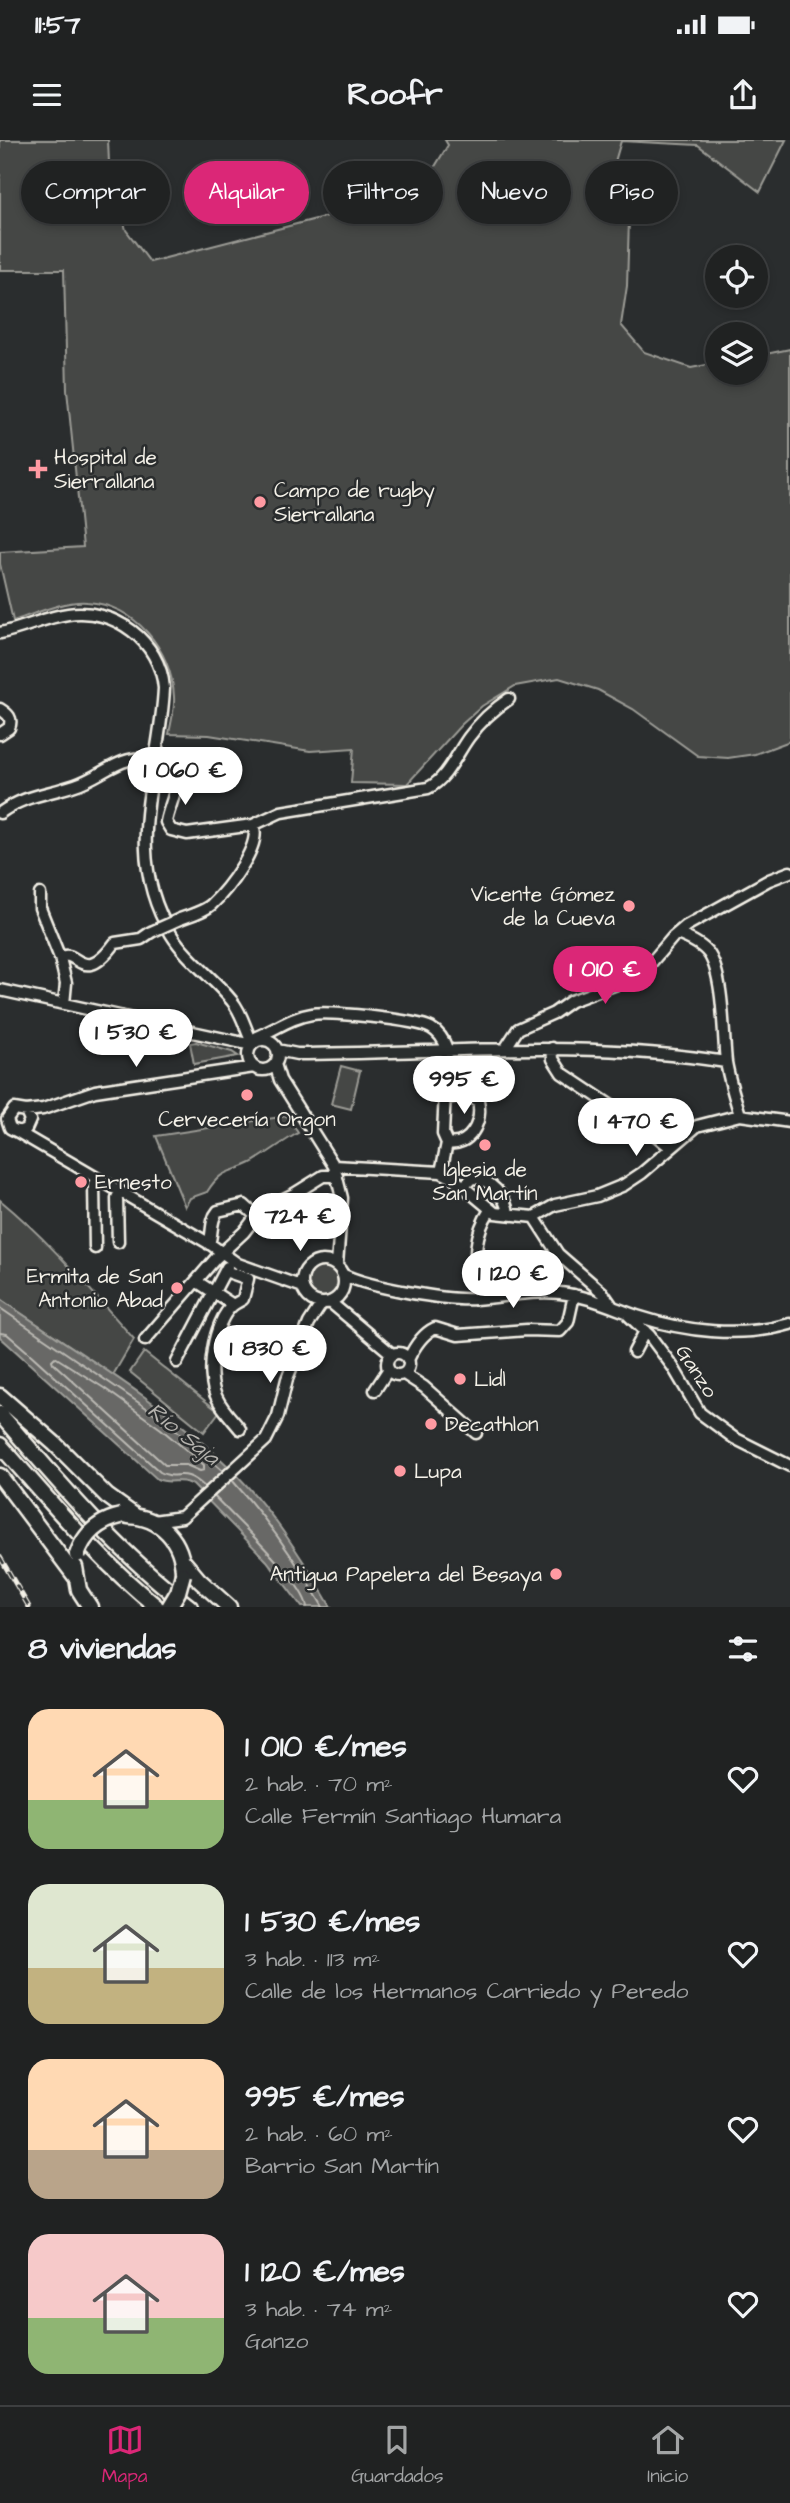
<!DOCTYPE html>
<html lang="es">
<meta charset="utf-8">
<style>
body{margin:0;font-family:"Architects Daughter",sans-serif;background:#2d2f2f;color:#f1f3f6;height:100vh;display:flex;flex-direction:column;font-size:26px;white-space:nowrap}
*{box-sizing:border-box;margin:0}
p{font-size:23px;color:#a2a4a5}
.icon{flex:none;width:38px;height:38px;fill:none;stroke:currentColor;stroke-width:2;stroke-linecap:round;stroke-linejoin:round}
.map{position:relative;height:1467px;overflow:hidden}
.sheet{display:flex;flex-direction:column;background:#202222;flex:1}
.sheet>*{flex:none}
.guide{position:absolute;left:21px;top:21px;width:749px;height:63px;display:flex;gap:14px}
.fabs{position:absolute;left:705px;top:105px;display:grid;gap:14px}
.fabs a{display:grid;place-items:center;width:63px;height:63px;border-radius:50%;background:#202222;box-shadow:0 4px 10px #0003,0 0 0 2px #3d3f40;font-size:35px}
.price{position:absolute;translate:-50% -60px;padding:0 16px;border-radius:24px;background:#fff;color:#222;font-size:23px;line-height:46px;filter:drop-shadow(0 2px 4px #0008)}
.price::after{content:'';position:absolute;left:50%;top:42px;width:21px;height:16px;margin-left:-10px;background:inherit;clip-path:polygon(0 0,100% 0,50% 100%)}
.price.current{background:#db2777;color:#fff}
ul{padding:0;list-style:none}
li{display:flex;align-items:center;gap:21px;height:175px;padding:0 28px}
li span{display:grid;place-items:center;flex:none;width:196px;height:140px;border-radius:21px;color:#555}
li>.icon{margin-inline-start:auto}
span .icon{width:84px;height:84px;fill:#fffc;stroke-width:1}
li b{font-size:30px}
h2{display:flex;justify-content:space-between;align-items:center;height:84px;padding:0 28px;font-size:30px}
.chip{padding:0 24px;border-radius:32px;background:#202222;box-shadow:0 4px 10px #0003,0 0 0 2px #3d3f40;font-size:24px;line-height:63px}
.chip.current{background:#db2777;color:#fff}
.status{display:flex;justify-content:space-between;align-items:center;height:49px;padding:0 35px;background:#202222;direction:ltr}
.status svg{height:19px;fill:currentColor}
header{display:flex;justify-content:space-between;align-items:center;height:91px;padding:0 28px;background:#202222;font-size:32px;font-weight:700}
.menu{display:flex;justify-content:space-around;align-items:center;height:98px;border-top:2px solid #3d3f40;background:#202222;font-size:19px;color:#a2a4a5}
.menu a{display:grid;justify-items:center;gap:4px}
.menu .current{color:#db2777}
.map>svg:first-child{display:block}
</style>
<div class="status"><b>11:57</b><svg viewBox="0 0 49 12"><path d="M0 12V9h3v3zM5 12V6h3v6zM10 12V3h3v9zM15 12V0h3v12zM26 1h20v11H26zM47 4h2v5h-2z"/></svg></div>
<header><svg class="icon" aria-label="menu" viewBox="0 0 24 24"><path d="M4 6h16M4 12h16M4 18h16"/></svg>Roofr<svg class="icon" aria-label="share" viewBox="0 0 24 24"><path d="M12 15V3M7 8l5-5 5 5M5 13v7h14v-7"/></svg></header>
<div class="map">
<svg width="790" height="1467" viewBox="0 0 790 1467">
<rect width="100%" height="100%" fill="#2a2d2e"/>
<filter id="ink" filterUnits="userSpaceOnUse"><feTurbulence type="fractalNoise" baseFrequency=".0143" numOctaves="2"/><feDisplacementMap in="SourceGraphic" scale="14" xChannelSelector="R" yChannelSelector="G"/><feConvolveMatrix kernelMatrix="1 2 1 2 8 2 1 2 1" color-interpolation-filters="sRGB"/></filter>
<g filter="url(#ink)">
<path fill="#444645" stroke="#9c9c96" stroke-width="2" d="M0,0H108L109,23L126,90L150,122L397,58L428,38L448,5L445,0H786L760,52L698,5L621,1L612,32L629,79L627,146L621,185L644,212L691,228L717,223L718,233H756V216L790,209V601L755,614L728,618L698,616L633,569L598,550L559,538L515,546L482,566L461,585L407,644L351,643L354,608L310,611L209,595L169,594C171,582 175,569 174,557C172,510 135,465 87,462C65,460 34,474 13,481L0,424V412L83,407L67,250L64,130H0Z
M196,902L232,912L238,916L194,924L190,903Z
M341,926L360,931L351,969L331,964Z
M287,976L298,993C282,1002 267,1014 251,1023C229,1034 222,1028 207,1052L190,1058L185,1067L156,996Z
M0,1060C50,1101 91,1151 134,1199L113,1235L0,1159Z
M308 1142a15 15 0 1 1 30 0a15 15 0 1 1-30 0Z
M144,1212L219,1272L204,1292L130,1232Z"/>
<path fill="#676866" stroke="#9f9f9a" stroke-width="2" d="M0,1159C77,1212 160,1260 228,1326C269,1366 302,1417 331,1467H302L267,1421L193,1345C180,1337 170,1345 157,1339L0,1197Z"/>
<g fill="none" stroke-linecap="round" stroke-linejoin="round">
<path stroke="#bcbab4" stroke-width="2" d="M0,1168L167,1282L223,1331
M0,1193L7,1194L29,1213L160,1332C178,1342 181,1325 205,1347
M55,1217L104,1248L161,1289L204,1325V1330L200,1331L186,1325H165L53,1223L52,1220Z
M232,1340C267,1379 297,1422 323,1467
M214,1356C234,1378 304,1442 307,1467"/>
<g stroke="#f4f1e8" stroke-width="15">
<path id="minor" d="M0,493C23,489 45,477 68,474C114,467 160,501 164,548C160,634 121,711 171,794C187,820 213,837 232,861C243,874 245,890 253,904
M0,569C8,574 13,578 9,588L0,594
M0,673C27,654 46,655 75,645C106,635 122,610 161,621C166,623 171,625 174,630C182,643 168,668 166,682L171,690L187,694L253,685L281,672L428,648C447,639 457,613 469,597C480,582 494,569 509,559
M40,754V768L60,818
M180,779C190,775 203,772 211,765C226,751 263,705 253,685
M677,794C688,798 702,804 709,814C724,837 723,895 726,922C729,940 735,958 740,975
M0,850L252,905
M64,864L66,843L60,818C77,806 82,848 115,803L141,799L151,792
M257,897C276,889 292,877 312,874C329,871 417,880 431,888C440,893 444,900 447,909L443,994L447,1003L441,1032
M248 915a15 15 0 1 1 30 0a15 15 0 1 1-30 0Z
M552,908L553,919L562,933L658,997L671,1008
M505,909L518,889L554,873L571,861L628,840L650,824L673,797L686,786L769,740L790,732
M277,910L297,914C441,913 584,899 726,922
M275,924L280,940L334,1026L342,1058L337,1125
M445,958L465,955L478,961C483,982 470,1007 447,1003
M26,971L30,980L26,989L18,992L10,988L7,979L14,969L26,971L43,969L95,951L254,927
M18,992L210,1104L238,1124L303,1147
M334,1026L441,1032L453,1038L495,1073L534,1077L555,1065L597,1056L624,1045L642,1033L697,986L740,975L790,982
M463,1047L472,1038C489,1037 507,1058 508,1074
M534,1077L558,1114L603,1153L612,1166
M118,1102L117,1058L120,1052
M209,1104C213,1093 210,1080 218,1071L244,1065L256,1076
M95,1108L94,1044L97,1038
M302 1142a21 21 0 1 1 42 0a21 21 0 1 1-42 0Z
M225,1131L248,1139L243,1159C240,1161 236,1163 233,1165C213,1181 205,1236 217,1258C222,1269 233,1280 240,1289
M344,1135C369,1147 447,1161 475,1159C504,1157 531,1150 560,1153C588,1156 611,1167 637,1176C686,1192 741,1198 790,1184
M196,1141L233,1165
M477,1148C475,1119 473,1095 490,1070
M330,1162L392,1214
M628,1175L649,1195L673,1227L700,1273L734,1298L790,1326
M145,1200L216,1118L244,1092L261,1070L294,1054L323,1036H337
M634,1212L645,1191
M387 1224a11 11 0 1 1 22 0a11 11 0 1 1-22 0Z
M408,1220C414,1207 422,1194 435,1188L458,1195L527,1190L560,1191L568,1182L574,1155
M177,1222L227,1127
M404,1234L424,1247L476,1293
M375,1250L388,1230
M153,1381L182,1377L266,1300L278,1276L287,1239L309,1183L322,1163"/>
</g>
<g stroke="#f4f1e8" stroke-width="19">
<path id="highway" d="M0,1256L55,1304L107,1356L135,1376
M0,1274C59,1343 117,1412 190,1467
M0,1305C50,1361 98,1420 157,1467
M0,1336L75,1436
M128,1376C161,1377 183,1401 183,1434
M183,1421L199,1440L229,1467
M75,1427L79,1450L90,1467"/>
</g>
<use href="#minor" stroke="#2a2d2e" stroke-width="10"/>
<use href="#highway" stroke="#2a2d2e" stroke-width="14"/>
<g stroke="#f4f1e8" stroke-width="5">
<path id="rail" d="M0,1417L29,1467"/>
</g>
<use href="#rail" stroke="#2a2d2e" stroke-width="2.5" stroke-dasharray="8" stroke-linecap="butt"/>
<g stroke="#f4f1e8" stroke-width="15" stroke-linecap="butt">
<path id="minor-bridge" d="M151,792L180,779"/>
</g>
<g stroke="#f4f1e8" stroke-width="19" stroke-linecap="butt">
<path id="highway-bridge" d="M77,1415C84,1394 99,1381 121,1376
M169,1467L178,1452L183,1434"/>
</g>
<use href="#minor-bridge" stroke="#2a2d2e" stroke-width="10"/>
<use href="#highway-bridge" stroke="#2a2d2e" stroke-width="14"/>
</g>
</g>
<g fill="#ff9aa2" stroke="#2a2d2e" stroke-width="2.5">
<path d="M34.5 318.5h7v7h7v7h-7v7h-7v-7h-7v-7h7z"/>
<circle cx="260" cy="362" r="7"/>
<circle cx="629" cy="766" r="7"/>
<circle cx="247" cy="955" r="7"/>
<circle cx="485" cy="1005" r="7"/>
<circle cx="81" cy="1042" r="7"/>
<circle cx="177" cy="1148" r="7"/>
<circle cx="460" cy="1239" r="7"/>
<circle cx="431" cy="1284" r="7"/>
<circle cx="400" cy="1331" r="7"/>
<circle cx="556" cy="1434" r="7"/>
</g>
<g text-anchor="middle" stroke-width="5" stroke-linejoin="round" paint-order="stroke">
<g font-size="21" fill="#f4f1e8" stroke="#2a2d2e" text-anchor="start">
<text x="54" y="324">Hospital de<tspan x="54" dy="24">Sierrallana</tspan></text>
<text x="274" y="357">Campo de rugby<tspan x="274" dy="24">Sierrallana</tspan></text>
<text x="615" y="761" text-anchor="end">Vicente Gómez<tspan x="615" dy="24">de la Cueva</tspan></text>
<text x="247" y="986" text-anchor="middle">Cervecería Orgon</text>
<text x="485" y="1036" text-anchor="middle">Iglesia de<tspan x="485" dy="24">San Martín</tspan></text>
<text x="95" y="1049">Ernesto</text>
<text x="163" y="1143" text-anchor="end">Ermita de San<tspan x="163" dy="24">Antonio Abad</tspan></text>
<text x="474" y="1246">Lidl</text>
<text x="445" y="1291">Decathlon</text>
<text x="414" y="1338">Lupa</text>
<text x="542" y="1441" text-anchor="end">Antigua Papelera del Besaya</text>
</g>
<g font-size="21" fill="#f4f1e8" stroke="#2a2d2e">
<text transform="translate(697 1231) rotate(57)" y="7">Ganzo</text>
</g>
<g font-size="23" font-style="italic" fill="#b5b3ae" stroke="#2a2d2e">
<text transform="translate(184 1293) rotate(39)" y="8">Río Saja</text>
</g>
</g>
</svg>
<div class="fabs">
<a><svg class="icon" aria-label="locate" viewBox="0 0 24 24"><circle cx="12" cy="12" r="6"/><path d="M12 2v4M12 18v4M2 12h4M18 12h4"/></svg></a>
<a><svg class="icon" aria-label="layers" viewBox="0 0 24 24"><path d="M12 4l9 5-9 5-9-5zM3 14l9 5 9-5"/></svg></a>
</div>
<b class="price" style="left:185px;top:667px">1 060 €</b>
<b class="price current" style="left:605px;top:866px">1 010 €</b>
<b class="price" style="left:136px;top:929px">1 530 €</b>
<b class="price" style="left:464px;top:976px">995 €</b>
<b class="price" style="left:636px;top:1018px">1 470 €</b>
<b class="price" style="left:300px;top:1113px">724 €</b>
<b class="price" style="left:513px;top:1170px">1 120 €</b>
<b class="price" style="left:270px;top:1245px">1 830 €</b>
<div class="guide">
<a class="chip">Comprar</a>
<a class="chip current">Alquilar</a>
<a class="chip">Filtros</a>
<a class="chip">Nuevo</a>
<a class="chip">Piso</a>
</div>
</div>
<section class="sheet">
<h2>8 viviendas<svg class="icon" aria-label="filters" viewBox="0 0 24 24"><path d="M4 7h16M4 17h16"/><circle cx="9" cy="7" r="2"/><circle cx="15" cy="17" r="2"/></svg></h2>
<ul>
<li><span style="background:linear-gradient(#ffd9b3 65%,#8fb573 0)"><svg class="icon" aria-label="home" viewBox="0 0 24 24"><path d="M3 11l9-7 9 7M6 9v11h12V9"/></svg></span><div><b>1 010 €/mes</b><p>2 hab. · 70 m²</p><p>Calle Fermín Santiago Humara</p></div><svg class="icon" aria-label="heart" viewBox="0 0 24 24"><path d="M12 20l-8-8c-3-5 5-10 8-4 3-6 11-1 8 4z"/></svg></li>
<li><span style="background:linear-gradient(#dfe7d0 60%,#c2b280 0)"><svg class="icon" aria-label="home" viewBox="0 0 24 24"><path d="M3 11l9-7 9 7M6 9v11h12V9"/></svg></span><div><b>1 530 €/mes</b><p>3 hab. · 113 m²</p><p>Calle de los Hermanos Carriedo y Peredo</p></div><svg class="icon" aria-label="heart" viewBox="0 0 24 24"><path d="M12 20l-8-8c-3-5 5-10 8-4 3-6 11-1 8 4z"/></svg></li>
<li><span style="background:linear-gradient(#ffd9b3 65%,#b9a48a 0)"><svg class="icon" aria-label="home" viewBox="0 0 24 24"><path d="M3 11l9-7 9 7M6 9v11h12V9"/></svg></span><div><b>995 €/mes</b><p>2 hab. · 60 m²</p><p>Barrio San Martín</p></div><svg class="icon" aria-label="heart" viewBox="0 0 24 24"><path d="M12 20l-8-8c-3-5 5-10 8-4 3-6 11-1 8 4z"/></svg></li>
<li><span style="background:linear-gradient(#f6c9c9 60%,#8fb573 0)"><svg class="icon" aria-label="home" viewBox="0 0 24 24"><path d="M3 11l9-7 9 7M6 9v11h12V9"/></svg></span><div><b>1 120 €/mes</b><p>3 hab. · 74 m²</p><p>Ganzo</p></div><svg class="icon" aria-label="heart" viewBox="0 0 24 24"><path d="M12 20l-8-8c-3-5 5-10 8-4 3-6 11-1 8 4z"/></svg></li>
</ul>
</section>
<nav class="menu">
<a class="current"><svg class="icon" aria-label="map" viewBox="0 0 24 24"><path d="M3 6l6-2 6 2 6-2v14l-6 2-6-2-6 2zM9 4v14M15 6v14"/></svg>Mapa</a>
<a><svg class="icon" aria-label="saved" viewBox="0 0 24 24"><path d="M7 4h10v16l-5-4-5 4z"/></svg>Guardados</a>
<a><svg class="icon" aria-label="home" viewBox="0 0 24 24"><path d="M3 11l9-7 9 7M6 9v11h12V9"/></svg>Inicio</a>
</nav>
